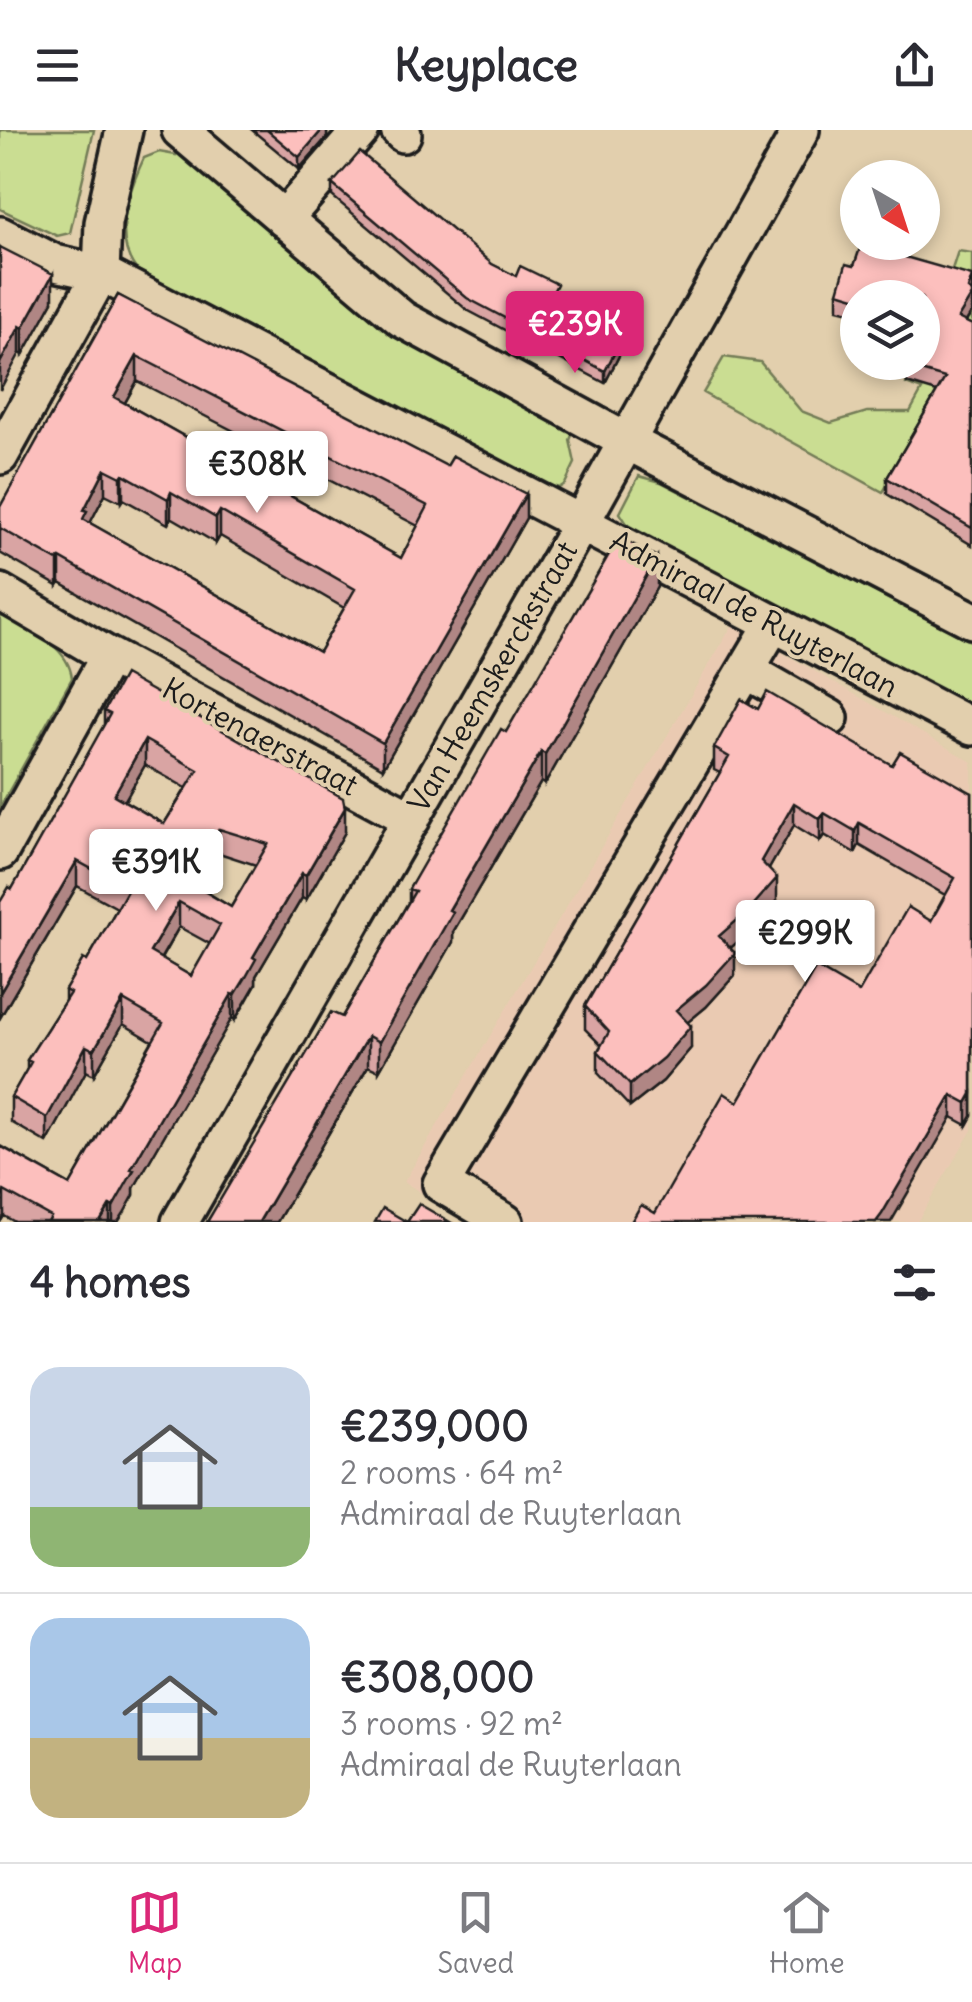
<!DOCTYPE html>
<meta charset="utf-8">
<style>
body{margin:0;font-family:Delius,sans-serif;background:#f2f2f3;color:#2b2b33;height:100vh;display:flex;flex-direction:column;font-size:38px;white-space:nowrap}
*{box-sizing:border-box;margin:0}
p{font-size:32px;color:#7c7c81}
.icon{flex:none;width:55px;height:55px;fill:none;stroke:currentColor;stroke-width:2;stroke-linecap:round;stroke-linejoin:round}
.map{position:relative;height:1092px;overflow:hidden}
.panel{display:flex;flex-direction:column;background:#fff;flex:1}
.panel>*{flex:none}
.needle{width:65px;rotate:141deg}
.fabs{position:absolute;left:840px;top:30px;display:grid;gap:20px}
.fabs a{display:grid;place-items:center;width:100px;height:100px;border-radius:50%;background:#fff;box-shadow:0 5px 15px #0003;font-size:50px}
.price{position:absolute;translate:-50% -85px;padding:0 22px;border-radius:10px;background:#fff;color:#222;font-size:32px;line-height:65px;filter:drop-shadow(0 2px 5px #0008)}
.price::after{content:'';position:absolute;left:50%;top:60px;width:30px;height:22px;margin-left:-15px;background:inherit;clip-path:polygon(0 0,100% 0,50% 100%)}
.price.current{background:#db2777;color:#fff}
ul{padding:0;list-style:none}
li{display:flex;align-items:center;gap:30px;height:250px;padding:0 30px}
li+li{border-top:2px solid #e1e1e2}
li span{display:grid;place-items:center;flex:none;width:280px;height:200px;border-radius:30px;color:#555}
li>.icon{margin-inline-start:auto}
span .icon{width:120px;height:120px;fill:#fffc;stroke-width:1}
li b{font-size:42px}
h2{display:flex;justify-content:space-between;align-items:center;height:120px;padding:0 30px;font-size:42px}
header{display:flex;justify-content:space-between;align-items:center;height:130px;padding:0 30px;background:#fff;font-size:45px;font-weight:700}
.tab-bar{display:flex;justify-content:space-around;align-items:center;height:140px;border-top:2px solid #e1e1e2;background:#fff;font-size:28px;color:#7c7c81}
.tab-bar a{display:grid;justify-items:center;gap:5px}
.tab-bar .current{color:#db2777}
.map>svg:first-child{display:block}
</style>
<header><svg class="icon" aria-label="menu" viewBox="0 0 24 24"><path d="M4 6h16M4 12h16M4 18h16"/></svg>Keyplace<svg class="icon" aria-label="share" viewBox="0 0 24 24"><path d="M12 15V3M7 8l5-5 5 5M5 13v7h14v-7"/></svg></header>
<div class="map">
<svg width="972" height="1092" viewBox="0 0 972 1092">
<rect width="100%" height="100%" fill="#e2cfad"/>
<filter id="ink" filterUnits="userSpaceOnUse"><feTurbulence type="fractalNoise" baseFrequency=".01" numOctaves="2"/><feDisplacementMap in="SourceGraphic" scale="20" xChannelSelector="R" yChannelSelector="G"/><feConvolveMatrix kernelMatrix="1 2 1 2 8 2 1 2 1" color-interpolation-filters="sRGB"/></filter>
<g filter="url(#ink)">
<path fill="#eacab2" d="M733,494L972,632V1000L917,1092H469L404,1052Z"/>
<path fill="#cadd92" stroke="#737c57" stroke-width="2.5" d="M0,0H94L70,103L57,106L0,79Z
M181,13L413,217L575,298L570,310L575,333L565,354L559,358L545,354L357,259L136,139C112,108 129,60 144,28L159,22L176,25Z
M958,121L972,123V206L883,362L703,263L724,227L760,232L801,281L831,293L867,282H910L922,260L906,254L912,233L922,232Z
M639,346L661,352L972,512V582L629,397L620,383Z
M0,485C27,499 68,514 72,548L0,677Z"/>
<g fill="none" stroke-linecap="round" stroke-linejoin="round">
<g stroke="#1c1c1c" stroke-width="42">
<path id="minor" d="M180,0L402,189L626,311L972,490
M399,0L403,4
M284,89L361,0
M0,105L55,133L101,143L972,597
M0,326L101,143L103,93L124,0
M0,462L109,526L0,722
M109,526L412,689
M746,540L830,588
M180,1092L581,393L801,0
M505,1092L441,1054L773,494"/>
</g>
<use href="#minor" stroke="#e2cfad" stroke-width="35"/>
</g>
<path fill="#d9a4a3" stroke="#1c1c1c" stroke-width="2.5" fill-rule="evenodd" d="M252,0H327V7L299,39Z
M332,54L557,167L625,214L605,253L467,180L332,66Z
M893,112L892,123L972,182L966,192L972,195V415L887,364V348L937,262L907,253V237L922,232V168H858V184L838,179V162L854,136Z
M0,117L53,171L23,225L20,223Z
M118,165L526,388L383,638L60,453L58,456L0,423V377ZM137,251L418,396L401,428L125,273ZM105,364L121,372L123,369L168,394L171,387L216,413L220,406L344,478L319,522L90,393Z
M657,457L545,654L541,652L453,802V812L379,941L368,936L277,1092H207L342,887L409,771V759L506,602Z
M758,579L892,635L972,663V986L967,995L952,987L655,1083L738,972L859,862L931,791L945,765L859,715L855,723L824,705L820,711L794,695L769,739L777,770L749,802L730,818L735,845L706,877L687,892L691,918L663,951L630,977L598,943V921L601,915L585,899V876L720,643L714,640V618Z
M104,581L345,702L306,770L302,768L256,846V854L246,872L235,890L232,888L134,1058V1065L118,1092H15L4,1086L0,1092L3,1017L70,1055L152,911L123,894L94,945L86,941L47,1013L11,992V967L27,939V930L65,871V860L87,831L117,778L77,756L0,888V772L12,759L104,596ZM145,635L186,658L164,694L125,671ZM219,723L256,735L231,777L200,758ZM179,797L210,814L191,846L161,829Z"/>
<path fill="#b08684" stroke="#1c1c1c" stroke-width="2.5" d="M322,0H327V7L299,39V27Z
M53,144V171L23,225V198Z
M972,147V182L958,204V188Z
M20,196V223L0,260V233Z
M625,202V214L605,253V241Z
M137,226V251L114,292V267Z
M105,339V364L87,399L83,389L84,380Z
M123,344V369L121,372V347Z
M171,362V387L168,394V369Z
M526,364V388L383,638V613Z
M220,381V406L216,413V388Z
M657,427V457L545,654V624Z
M60,428V453L58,456V431Z
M145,610V635L114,689V665Z
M541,622V652L453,802V812L379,941V912L449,780Z
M794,673V695L761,753V731Z
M345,678V702L306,770V745Z
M824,683V705L820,711V689Z
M859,693V715L855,723V701Z
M219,699V723L189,777V752Z
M77,731V756L0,888V863Z
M302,743V768L256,846V854L235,890V865L253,827Z
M777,748V770L749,802L719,828V806Z
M179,772V797L150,847V822Z
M735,823V845L706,877L676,902V880Z
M232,864V888L134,1058V1065L124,1083L118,1092H113V1077L131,1039Z
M123,870V894L94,945V920Z
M691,896V918L663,951L630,977V955Z
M368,906V936L277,1092H259Z
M86,916V941L47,1013V988Z
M972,964V986L967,995V973Z
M952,965V987L891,1092H876Z
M4,1061V1086L0,1092V1069Z
M110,1075V1092H100Z"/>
<path fill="#fcbfbd" stroke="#1c1c1c" stroke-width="2.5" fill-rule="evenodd" d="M267,0H322L299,27Z
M360,22L492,134L516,146L520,136L557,154L552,164L625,202L605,241L467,168L332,54Z
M862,112H890L888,122L972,146L968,159L972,162V165L958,188L972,195V398L887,348L945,248L907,237L908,232H922V168H858L838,162L846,134L854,136Z
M0,117L53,144L23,198L20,196L0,233Z
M118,165L447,336L453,326L526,364L383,613L60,428L58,431L0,398V377ZM137,226L428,376L401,428L114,267ZM105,339L121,347L123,344L168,369L171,362L216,388L220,381L355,459L319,522L83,389L87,381L84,380Z
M619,407L657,427L545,624L541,622L449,780L453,782L379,912L368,906L259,1092H207L331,882L342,887L415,761L409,759L490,618L501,599L506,602Z
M124,545L343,668L345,678L306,745L302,743L253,827L256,829L246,847L235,865L232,864L131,1039L134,1040L113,1077L110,1075L100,1092H48L51,1087L4,1061L0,1069V1016L70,1055L163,893L123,870L94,920L86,916L47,988L11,967L31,932L27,930L70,863L65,860L83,829L87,831L128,759L77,731L0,863V772L9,757L12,759L110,584L104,581ZM145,610L198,640L164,694L114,665ZM219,699L268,714L231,777L189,752ZM179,772L220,795L191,846L150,822Z
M767,562L892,635L900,622L972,663V964L967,973L952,965L882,1084L876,1092H631L641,1075L655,1083L724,963L738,972L816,837L859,862L908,777L931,791L955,748L859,693L855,701L824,683L820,689L794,673L761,731L777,748L749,780L719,806L735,823L706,855L676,880L691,896L663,928L630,955L598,921L609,902L585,876L729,627L714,618L741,569L758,579Z
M419,1074L450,1092H407Z
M383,1078L407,1092H375Z"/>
</g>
<g text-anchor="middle" stroke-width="8" stroke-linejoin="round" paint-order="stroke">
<g font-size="30" fill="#1c1c1c" stroke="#e2cfad">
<text transform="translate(754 484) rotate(28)" y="10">Admiraal de Ruyterlaan</text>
<text transform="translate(493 547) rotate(-60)" y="10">Van Heemskerckstraat</text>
<text transform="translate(260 607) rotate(28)" y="10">Kortenaerstraat</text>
</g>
</g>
</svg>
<div class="fabs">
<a><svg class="needle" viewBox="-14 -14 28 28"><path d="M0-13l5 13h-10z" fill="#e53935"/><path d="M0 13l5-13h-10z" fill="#7c7c81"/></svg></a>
<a><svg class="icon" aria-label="layers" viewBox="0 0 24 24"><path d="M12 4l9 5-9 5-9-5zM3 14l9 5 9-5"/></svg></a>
</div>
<b class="price current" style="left:575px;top:246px">€239K</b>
<b class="price" style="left:257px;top:386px">€308K</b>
<b class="price" style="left:156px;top:784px">€391K</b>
<b class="price" style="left:805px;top:855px">€299K</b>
</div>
<section class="panel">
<h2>4 homes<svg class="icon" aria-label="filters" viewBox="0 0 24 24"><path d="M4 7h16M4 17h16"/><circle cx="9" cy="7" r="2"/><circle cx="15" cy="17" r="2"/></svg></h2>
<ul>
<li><span style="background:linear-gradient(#c9d6e8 70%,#8fb573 0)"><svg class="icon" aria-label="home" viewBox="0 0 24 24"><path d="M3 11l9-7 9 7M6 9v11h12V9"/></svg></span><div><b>€239,000</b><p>2 rooms · 64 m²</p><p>Admiraal de Ruyterlaan</p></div></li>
<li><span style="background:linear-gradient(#a9c7e8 60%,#c2b280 0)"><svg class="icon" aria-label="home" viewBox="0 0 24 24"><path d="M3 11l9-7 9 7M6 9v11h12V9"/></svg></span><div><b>€308,000</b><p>3 rooms · 92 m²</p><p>Admiraal de Ruyterlaan</p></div></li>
</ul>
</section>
<nav class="tab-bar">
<a class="current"><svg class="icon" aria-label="map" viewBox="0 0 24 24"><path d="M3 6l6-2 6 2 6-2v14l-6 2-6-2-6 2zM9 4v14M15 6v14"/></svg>Map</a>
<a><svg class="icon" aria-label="saved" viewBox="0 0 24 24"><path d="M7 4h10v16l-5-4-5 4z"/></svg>Saved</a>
<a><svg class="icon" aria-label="home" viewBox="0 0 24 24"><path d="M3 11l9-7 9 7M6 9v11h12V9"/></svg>Home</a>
</nav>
